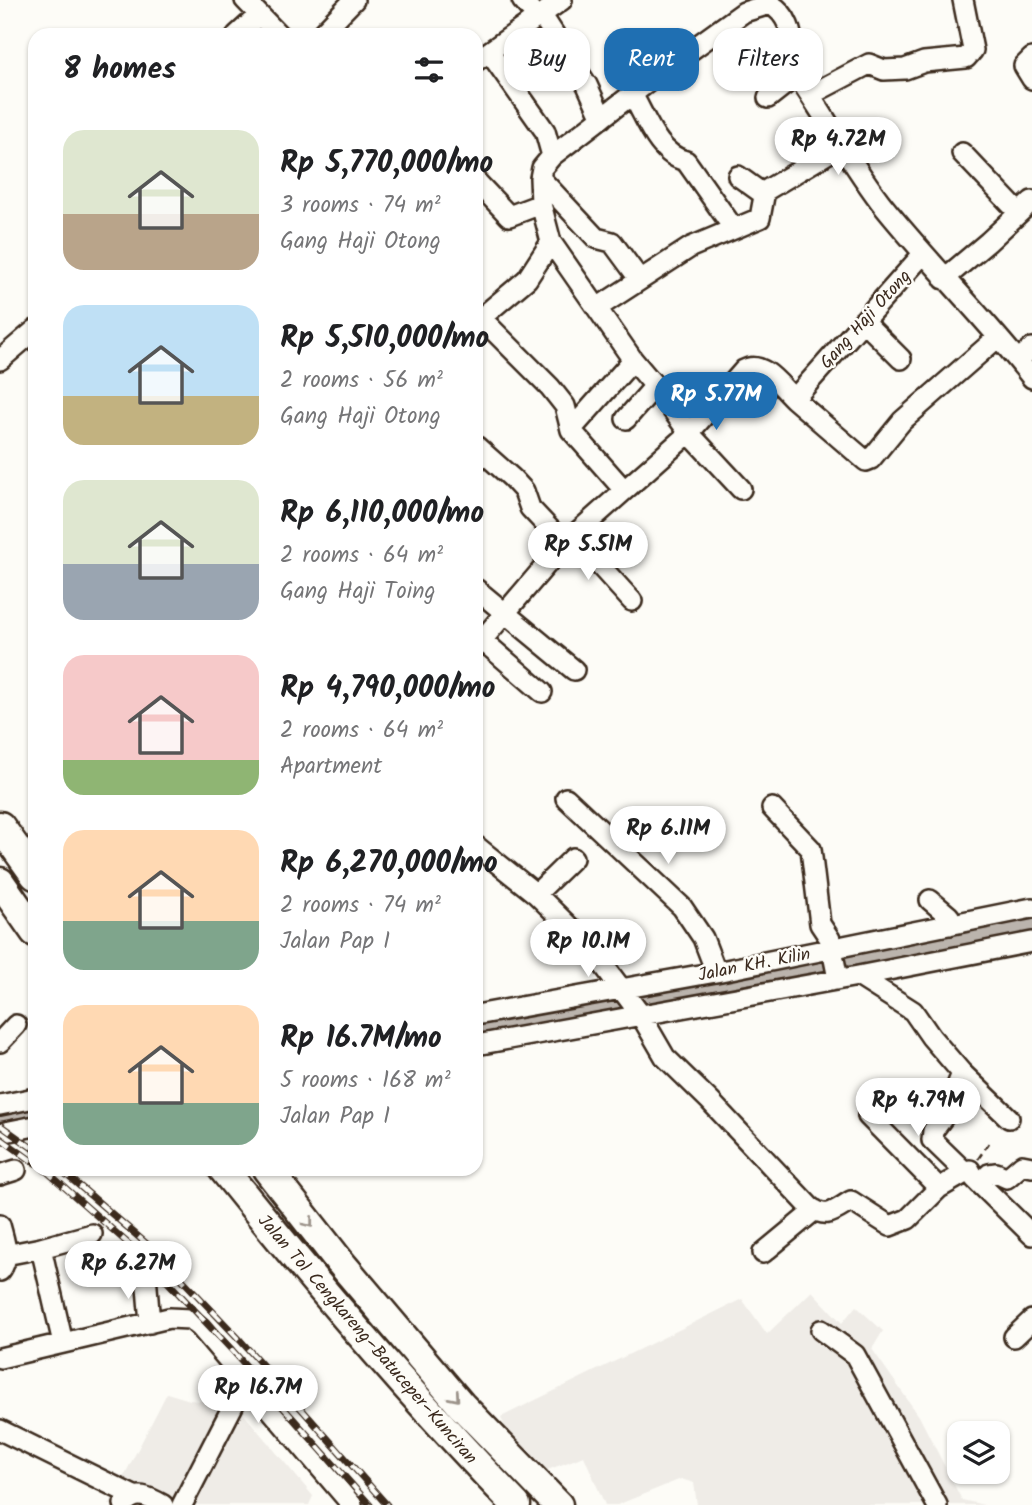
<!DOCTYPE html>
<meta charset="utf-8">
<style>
body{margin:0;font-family:Kalam,sans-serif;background:#f2f2f2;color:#202124;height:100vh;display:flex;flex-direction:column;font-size:26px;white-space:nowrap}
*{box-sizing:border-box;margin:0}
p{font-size:23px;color:#757577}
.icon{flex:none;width:38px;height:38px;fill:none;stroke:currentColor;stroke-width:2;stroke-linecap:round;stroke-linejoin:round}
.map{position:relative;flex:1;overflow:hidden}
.sheet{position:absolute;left:28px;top:28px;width:455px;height:1148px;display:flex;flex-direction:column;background:#fff;border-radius:21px;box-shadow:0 2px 5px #0004}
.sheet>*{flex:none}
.guide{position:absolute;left:504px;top:28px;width:422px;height:63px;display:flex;gap:14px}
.fabs{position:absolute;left:947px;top:1421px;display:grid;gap:14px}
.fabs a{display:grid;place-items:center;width:63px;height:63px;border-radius:14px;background:#fff;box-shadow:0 2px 5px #0004;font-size:35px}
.price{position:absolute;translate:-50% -60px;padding:0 16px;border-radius:24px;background:#fff;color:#222;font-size:23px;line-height:46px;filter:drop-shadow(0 2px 4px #0008)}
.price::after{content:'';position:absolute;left:50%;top:42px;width:21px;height:16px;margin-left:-10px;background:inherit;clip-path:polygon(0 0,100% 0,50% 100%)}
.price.on{background:#1f6fb2;color:#fff}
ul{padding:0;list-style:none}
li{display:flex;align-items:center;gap:21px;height:175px;padding:0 35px}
li span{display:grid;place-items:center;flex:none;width:196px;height:140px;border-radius:21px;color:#555}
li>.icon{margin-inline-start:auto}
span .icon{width:84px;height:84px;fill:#fffc;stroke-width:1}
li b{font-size:30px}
h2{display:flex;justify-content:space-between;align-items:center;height:84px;padding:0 35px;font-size:30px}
.pill{padding:0 24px;border-radius:21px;background:#fff;box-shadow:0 2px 5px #0004;font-size:24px;line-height:63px}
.pill.on{background:#1f6fb2;color:#fff}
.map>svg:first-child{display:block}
</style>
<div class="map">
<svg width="1032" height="1505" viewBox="0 0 1032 1505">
<rect width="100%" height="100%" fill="#fdfcf7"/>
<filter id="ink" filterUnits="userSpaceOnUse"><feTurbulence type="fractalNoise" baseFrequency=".0143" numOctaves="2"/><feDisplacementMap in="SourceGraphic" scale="14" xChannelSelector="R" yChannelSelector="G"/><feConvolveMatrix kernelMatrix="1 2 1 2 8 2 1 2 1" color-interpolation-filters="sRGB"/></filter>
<g filter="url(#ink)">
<path fill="#efece7" d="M812,1291L842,1323L856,1306L883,1331L872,1349L919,1416L962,1500L984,1505H697L694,1483L681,1479L617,1505H605L584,1456L524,1479L501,1417L742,1299L767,1334Z
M167,1393L190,1400L236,1405L313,1496L309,1505H109Z"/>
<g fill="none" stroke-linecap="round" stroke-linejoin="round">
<path stroke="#bbb4ad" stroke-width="24" d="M476,1029L1032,920
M0,1117L35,1111"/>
<g stroke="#3b2a1e" stroke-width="24">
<path id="minor" d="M245,0L279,35
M522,0L537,17
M541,14L587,85L602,118
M237,35L259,15
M320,35L354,0
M490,53L545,131L552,156
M1032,58L1024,66L1032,79
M476,61L562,0
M632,94C646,118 658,155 686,161L734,229
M810,95L869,64L884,70L905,69L924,62L966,58L973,50L963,0
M768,98L787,83L797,72
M962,153L1019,213
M738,176L759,191H765L842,145
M540,178L596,238L612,242L640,280
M476,181L509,216L541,204
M944,279L988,242L1032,201
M597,308L691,247L760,218L765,191
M481,318L550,387L565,406L571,430L624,490
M863,321L901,359
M476,322L527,279L551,242
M0,360L35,330
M1018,360L1032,348
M655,386L689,433L741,489
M794,399L866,461L871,459L902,421L997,338
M626,419L655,386L633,360L551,242L541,204L540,178L542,168L552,156L669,66L744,12L770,4C799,20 790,57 802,83C830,124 854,169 885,208C932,266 986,319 1032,378
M571,430L633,360
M476,446L512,478L524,491L530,508L564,544
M573,536L632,601
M476,589L574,670
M482,640L542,692
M476,647L564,544L689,433L744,370C763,359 781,387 794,399L923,254
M566,798L682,907L703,938L716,972
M772,808L811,849L820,924L830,939L838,979
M476,846L536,894L590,947L640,1014L665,1057L710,1101L810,1207C828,1220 835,1210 851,1201L890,1226L908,1219L939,1188L970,1170L975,1179L1032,1235
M536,894L573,858
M930,900L949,916L950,925
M858,976L913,1011L931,1037L962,1073L1009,1118
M476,1015L716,972L1032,908
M0,1042L16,1025
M476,1045L858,976L1032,942
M962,1073L947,1112L933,1131L932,1140L966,1173
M0,1105L35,1098
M868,1116L939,1188
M0,1133L35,1126
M0,1175L16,1170
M980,1184L989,1174L996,1173L1007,1178L1022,1165L1032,1167
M0,1225C4,1241 11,1257 0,1271
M41,1248L92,1234
M763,1253L815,1210
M0,1256L41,1248L63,1343
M146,1275L150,1323
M821,1330L855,1355L937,1505
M1014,1337L1032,1320
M0,1358L169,1318L190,1319L200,1327L352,1505
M0,1430L134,1496
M124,1504C136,1490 149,1497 163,1505
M182,1505L238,1396L248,1383"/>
</g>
<g stroke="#3b2a1e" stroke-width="33">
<path id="highway" d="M0,826L35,875
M0,882L35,932
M223,1169C316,1285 413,1398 516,1505
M267,1169L340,1262L461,1405L558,1505"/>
</g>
<path stroke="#3b2a1e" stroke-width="2.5" stroke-dasharray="7 5" stroke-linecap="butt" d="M978,1159L991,1140"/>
<use href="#minor" stroke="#fdfcf7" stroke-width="19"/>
<use href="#highway" stroke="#fdfcf7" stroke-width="28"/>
<g stroke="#3b2a1e" stroke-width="7">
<path id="rail" d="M0,1125L35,1150
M0,1138L35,1163
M44,1169L149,1262L232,1350L370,1505
M60,1169L156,1252L240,1340L387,1505"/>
</g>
<use href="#rail" stroke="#fdfcf7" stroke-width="4.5" stroke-dasharray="13" stroke-linecap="butt"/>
</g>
<defs><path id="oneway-chevron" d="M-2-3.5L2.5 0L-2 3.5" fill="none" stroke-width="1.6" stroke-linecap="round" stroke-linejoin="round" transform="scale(1.75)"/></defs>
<g stroke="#9c938a">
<use href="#oneway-chevron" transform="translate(309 1223) rotate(52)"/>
<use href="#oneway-chevron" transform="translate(455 1397) rotate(49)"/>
</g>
</g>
<g text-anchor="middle" stroke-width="5" stroke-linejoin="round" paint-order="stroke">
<g font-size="18" fill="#3b2a1e" stroke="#fdfcf7">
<text transform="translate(865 319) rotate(-48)" y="6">Gang Haji Otong</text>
<text transform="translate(754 964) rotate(-11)" y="6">Jalan KH. Kilin</text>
<text transform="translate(368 1339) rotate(49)" y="6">Jalan Tol Cengkareng–Batuceper–Kunciran</text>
</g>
</g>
</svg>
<div class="fabs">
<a><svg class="icon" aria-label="layers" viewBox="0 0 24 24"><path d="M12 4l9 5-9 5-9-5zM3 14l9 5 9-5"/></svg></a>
</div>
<b class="price" style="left:838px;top:177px">Rp 4.72M</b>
<b class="price on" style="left:716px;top:432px">Rp 5.77M</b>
<b class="price" style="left:588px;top:582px">Rp 5.51M</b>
<b class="price" style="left:668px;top:866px">Rp 6.11M</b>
<b class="price" style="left:588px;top:979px">Rp 10.1M</b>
<b class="price" style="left:918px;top:1138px">Rp 4.79M</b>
<b class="price" style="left:128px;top:1301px">Rp 6.27M</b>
<b class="price" style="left:258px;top:1425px">Rp 16.7M</b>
<div class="guide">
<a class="pill">Buy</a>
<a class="pill on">Rent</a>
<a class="pill">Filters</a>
</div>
<section class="sheet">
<h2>8 homes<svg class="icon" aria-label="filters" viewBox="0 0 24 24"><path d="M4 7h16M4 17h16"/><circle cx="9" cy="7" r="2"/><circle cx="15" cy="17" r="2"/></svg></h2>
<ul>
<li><span style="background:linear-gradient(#dfe7d0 60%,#b9a48a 0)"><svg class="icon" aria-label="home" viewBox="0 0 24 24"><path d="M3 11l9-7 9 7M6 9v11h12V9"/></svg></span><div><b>Rp 5,770,000/mo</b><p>3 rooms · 74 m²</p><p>Gang Haji Otong</p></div></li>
<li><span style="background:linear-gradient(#bfe0f5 65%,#c2b280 0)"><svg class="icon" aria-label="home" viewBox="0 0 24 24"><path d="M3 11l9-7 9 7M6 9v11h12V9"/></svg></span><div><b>Rp 5,510,000/mo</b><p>2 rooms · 56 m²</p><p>Gang Haji Otong</p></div></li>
<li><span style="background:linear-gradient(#dfe7d0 60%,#9aa5b1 0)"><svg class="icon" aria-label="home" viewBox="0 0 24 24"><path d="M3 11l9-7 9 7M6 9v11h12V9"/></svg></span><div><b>Rp 6,110,000/mo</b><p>2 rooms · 64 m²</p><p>Gang Haji Toing</p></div></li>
<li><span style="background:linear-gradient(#f6c9c9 75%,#8fb573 0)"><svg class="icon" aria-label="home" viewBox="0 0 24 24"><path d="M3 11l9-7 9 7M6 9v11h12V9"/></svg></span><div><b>Rp 4,790,000/mo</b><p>2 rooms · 64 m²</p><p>Apartment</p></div></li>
<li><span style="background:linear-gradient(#ffd9b3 65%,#7fa58c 0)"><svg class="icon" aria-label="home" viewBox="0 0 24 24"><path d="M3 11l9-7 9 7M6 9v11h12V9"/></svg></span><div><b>Rp 6,270,000/mo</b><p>2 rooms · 74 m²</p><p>Jalan Pap I</p></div></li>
<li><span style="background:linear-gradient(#ffd9b3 70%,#7fa58c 0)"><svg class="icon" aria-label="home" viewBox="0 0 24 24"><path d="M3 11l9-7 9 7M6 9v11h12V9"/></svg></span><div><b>Rp 16.7M/mo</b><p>5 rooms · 168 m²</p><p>Jalan Pap I</p></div></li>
</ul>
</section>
</div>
